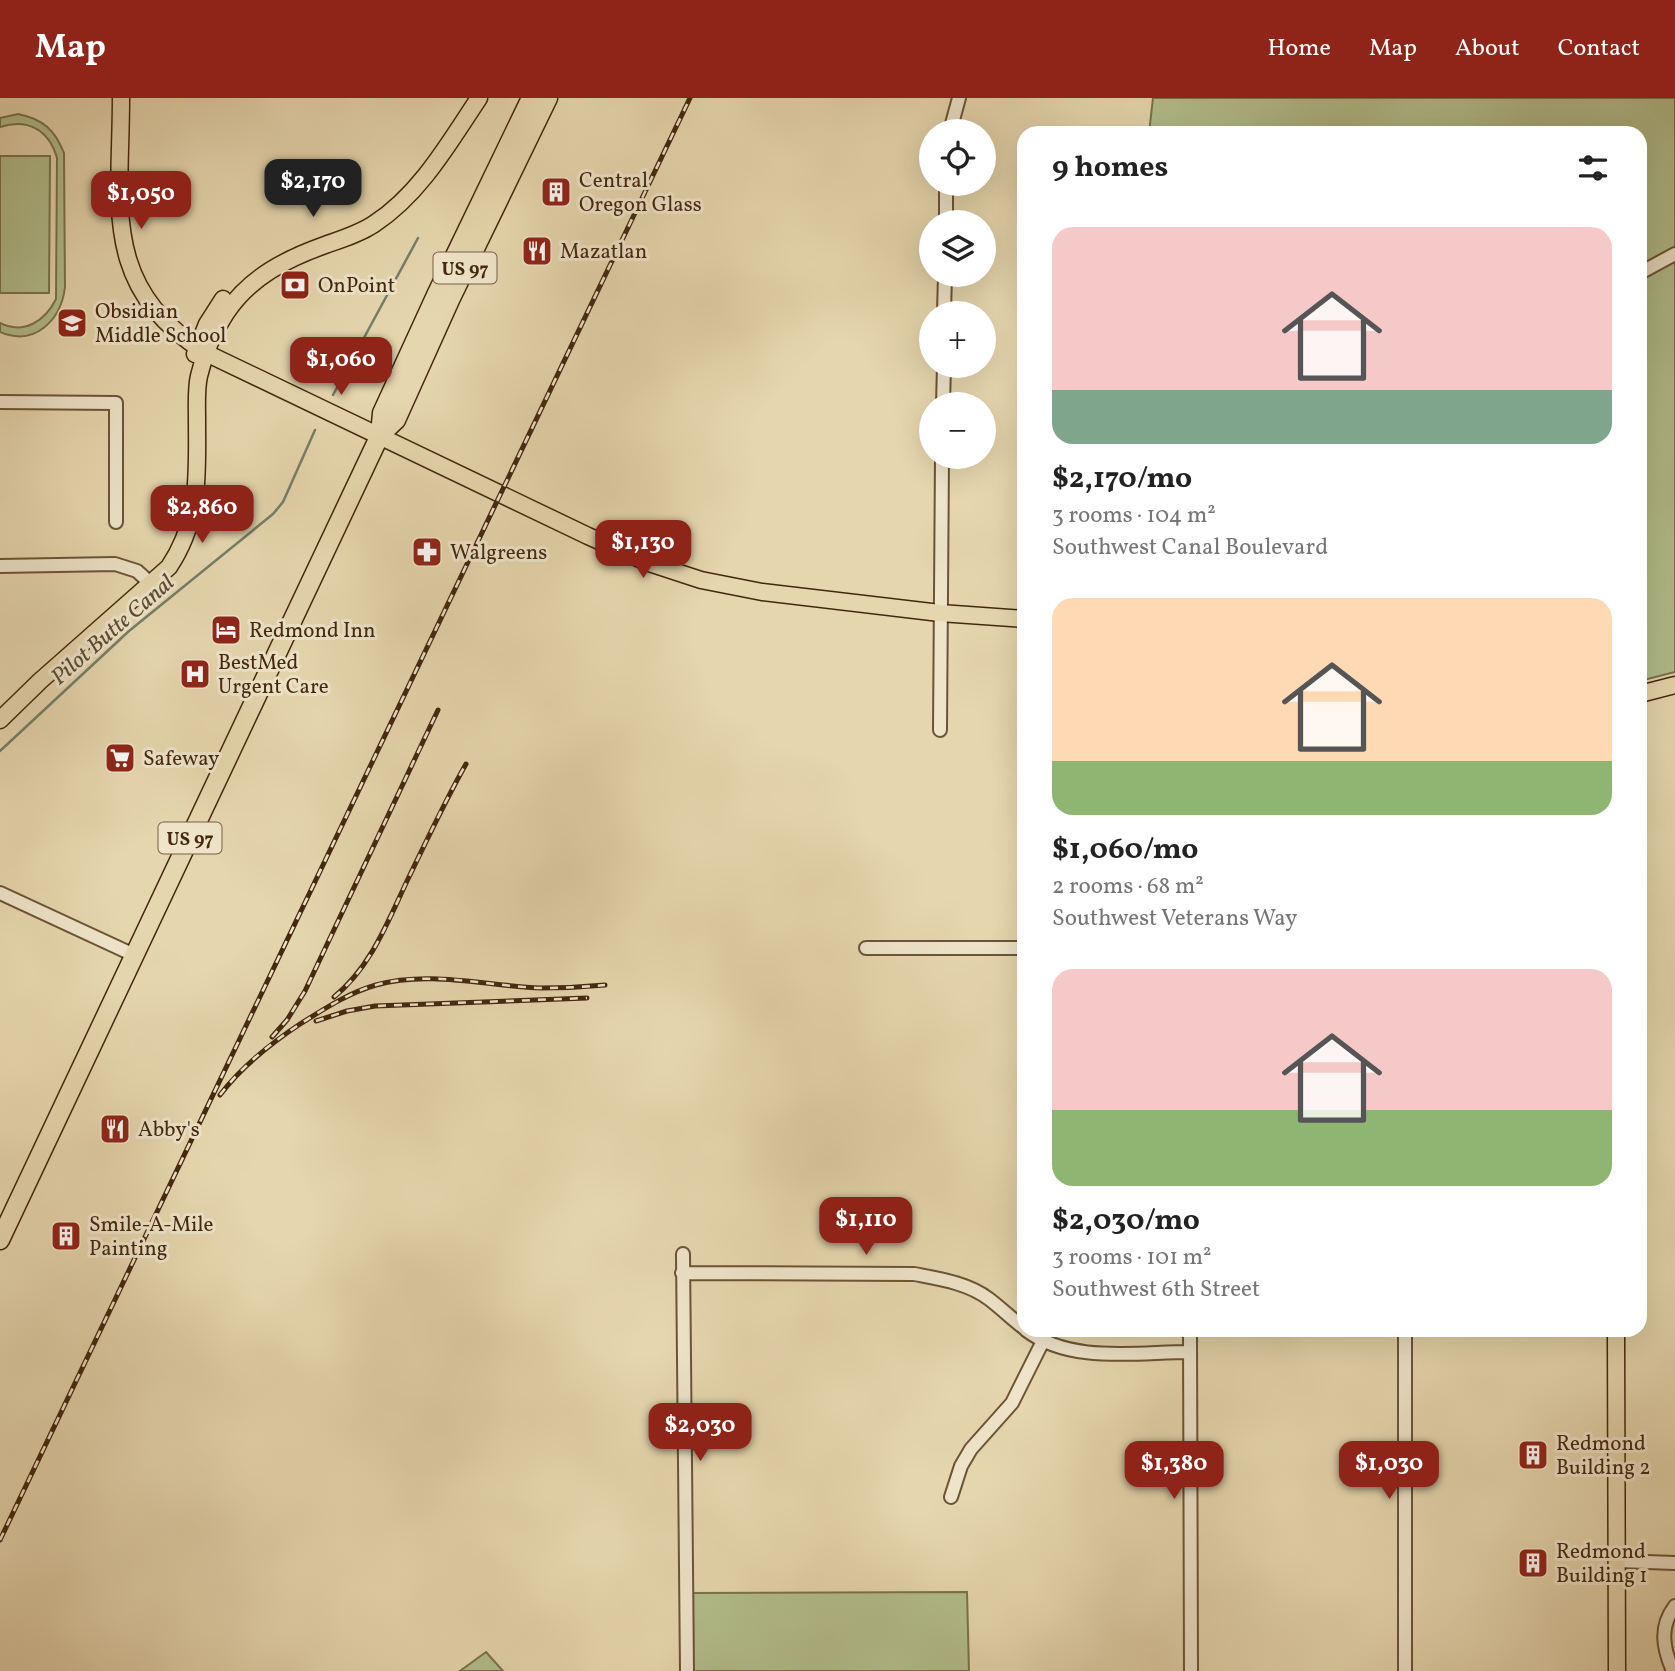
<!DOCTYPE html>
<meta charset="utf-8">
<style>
body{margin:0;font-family:Vollkorn,serif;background:#f6f6f6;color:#222;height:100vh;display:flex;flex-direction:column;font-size:26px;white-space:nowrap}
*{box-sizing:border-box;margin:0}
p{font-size:23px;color:#767676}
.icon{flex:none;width:38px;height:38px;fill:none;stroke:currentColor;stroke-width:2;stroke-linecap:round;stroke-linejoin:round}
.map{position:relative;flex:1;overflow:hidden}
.details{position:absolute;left:1017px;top:28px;width:630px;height:1211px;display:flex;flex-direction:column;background:#fff;border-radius:21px;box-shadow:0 7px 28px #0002}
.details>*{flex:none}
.buttons{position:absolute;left:919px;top:21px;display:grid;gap:14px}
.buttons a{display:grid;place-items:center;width:77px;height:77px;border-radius:50%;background:#fff;box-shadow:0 7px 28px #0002;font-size:35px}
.price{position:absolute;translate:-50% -60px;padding:0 16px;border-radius:14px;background:#8f2418;color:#fff;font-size:23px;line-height:46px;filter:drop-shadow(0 2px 4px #0008)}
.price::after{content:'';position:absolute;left:50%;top:42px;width:21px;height:16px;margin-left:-10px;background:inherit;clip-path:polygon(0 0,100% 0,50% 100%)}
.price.active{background:#222;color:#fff}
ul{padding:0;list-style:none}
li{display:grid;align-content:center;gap:14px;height:371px;padding:0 35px}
li span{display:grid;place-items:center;height:217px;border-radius:21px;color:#555}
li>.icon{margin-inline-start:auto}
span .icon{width:126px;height:126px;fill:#fffc;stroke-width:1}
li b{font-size:30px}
h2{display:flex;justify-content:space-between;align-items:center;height:84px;padding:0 35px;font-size:30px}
header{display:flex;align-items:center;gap:42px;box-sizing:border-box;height:98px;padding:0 35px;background:#8f2418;color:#fff}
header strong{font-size:33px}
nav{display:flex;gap:38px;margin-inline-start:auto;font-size:24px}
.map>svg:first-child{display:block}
</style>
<header>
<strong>Map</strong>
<nav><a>Home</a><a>Map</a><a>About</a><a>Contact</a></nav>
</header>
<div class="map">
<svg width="1675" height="1573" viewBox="0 0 1675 1573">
<rect width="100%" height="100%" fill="#e6d6ae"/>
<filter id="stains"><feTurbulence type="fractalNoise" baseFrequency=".00286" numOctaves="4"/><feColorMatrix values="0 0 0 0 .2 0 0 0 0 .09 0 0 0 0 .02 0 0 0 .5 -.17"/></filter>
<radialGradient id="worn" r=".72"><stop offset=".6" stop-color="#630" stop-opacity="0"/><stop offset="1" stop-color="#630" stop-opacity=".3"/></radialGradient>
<path fill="#b2be8c" stroke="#7a734c" stroke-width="2" d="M1153,0H1675V574L1640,583V35H1149Z
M18,16C43,21 55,32 64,55L65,189C61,222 35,249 0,234V225C24,237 45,223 56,201L57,60C49,32 28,20 0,29V20Z
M0,58H50L49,195H0Z
M967,1494L969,1573H693L691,1495Z
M486,1554L503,1573H460Z"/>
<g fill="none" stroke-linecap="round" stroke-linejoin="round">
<path stroke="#757f69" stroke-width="2.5" d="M333,297L418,140
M0,653L129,533L273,416L283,404L315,332"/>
<g stroke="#6c5435" stroke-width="16">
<path id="minor" d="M950,33L959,0
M946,124V86
M1640,175L1675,156
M944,215L945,177
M0,304L116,305V424
M943,306L944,268
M0,468L115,466L137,473L149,484
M940,632L942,359
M0,795L134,857
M866,850H1024
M683,1156L687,1573
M682,1175L914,1176C940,1181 968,1185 989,1201C1001,1210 1012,1221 1024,1230
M1026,1232C1071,1266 1136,1254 1190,1254
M1190,1232L1191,1573
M951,1399L961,1368L971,1351L1012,1305L1043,1243
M1618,1463L1675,1465
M1405,1573V1232
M1673,1573C1663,1550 1659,1529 1675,1508"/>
</g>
<g stroke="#43280d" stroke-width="19">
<path id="major" d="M121,0C121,108 100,189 206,255L588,438L649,465L701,482L762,494L940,515L1024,521
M195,256L207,226L223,201
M1640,596L1675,587
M0,622L40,583L169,469C201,421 197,376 197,320C197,307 196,291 199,278C204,256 214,233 226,215C250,179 286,161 325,147C342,141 359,136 374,126C420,96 449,45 479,0
M1616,1232L1617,1573"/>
</g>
<g stroke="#43280d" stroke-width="21">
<path id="highway" d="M380,337L396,322L450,202L548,0
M0,1142L380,337L382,315L437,195L531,0"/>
</g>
<use href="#minor" stroke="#efe4ca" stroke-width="12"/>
<use href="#major" stroke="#e6d6ae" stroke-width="16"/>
<use href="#highway" stroke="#e6d6ae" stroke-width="18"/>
<g stroke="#43280d" stroke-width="5">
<path id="rail" d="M334,899C371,869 388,823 408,781C427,742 445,703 466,666
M316,923L347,913L375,908L587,900
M272,939L287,922L305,893L438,612
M220,997C242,968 270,946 300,926C324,911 348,895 376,887C429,872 487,888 541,890C563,890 584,889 605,887
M0,1442L690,0"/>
</g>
<use href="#rail" stroke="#efe4ca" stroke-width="2.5" stroke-dasharray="8" stroke-linecap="butt"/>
</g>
<defs>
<g id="building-square" transform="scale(1.575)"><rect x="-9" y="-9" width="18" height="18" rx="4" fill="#8f2418" stroke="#efe4ca"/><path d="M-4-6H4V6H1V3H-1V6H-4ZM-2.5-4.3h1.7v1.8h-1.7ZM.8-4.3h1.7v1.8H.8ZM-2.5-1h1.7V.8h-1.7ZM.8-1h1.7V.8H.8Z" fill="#fff"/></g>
<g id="restaurant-square" transform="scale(1.575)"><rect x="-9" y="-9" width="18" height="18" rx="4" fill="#8f2418" stroke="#efe4ca"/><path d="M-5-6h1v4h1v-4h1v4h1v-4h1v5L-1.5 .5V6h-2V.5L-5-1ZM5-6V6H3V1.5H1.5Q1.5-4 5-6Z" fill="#fff"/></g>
<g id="bank-square" transform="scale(1.575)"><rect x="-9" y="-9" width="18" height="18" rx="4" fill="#8f2418" stroke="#efe4ca"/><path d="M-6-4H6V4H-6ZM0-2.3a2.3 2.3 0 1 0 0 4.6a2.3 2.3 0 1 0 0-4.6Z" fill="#fff"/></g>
<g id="school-square" transform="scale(1.575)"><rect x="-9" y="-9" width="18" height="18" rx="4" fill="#8f2418" stroke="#efe4ca"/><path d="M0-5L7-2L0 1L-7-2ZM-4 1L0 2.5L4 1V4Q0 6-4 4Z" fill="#fff"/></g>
<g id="pharmacy-square" transform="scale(1.575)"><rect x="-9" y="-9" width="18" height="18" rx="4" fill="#8f2418" stroke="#efe4ca"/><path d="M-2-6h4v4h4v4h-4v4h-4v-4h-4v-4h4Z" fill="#fff"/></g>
<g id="hotel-square" transform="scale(1.575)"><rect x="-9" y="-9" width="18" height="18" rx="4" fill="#8f2418" stroke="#efe4ca"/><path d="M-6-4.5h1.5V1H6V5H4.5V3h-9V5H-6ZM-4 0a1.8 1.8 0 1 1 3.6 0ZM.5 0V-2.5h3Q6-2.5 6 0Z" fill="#fff"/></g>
<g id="hospital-square" transform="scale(1.575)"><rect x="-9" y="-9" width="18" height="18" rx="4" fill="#8f2418" stroke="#efe4ca"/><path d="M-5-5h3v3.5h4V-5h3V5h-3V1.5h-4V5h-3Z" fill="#fff"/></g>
<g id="supermarket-square" transform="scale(1.575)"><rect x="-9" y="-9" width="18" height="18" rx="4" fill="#8f2418" stroke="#efe4ca"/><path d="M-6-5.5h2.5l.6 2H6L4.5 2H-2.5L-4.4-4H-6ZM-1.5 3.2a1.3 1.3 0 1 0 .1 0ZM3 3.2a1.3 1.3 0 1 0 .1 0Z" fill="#fff"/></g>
</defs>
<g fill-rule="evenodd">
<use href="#building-square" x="556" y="94"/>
<use href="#restaurant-square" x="537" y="153"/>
<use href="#bank-square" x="295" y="187"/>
<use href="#school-square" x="72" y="225"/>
<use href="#pharmacy-square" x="427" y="454"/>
<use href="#hotel-square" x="226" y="532"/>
<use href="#hospital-square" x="195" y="576"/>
<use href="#supermarket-square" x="120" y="660"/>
<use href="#restaurant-square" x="115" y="1031"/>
<use href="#building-square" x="66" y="1138"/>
<use href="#building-square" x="1533" y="1357"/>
<use href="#building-square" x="1533" y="1465"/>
</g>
<g text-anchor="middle" stroke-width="6" stroke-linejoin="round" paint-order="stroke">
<g fill="#efe4ca" stroke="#776046" stroke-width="2">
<rect x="433.5" y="154.5" width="63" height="31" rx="5"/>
<rect x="158.5" y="724.5" width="63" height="31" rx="5"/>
</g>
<g font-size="19" font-weight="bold" fill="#43280d">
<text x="465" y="177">US 97</text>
<text x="190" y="747">US 97</text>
</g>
<g font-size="21" fill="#43280d" stroke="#efe4ca" text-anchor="start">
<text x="579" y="89">Central<tspan x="579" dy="24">Oregon Glass</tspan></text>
<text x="560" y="160">Mazatlan</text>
<text x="318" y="194">OnPoint</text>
<text x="95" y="220">Obsidian<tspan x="95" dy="24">Middle School</tspan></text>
<text x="450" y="461">Walgreens</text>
<text x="249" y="539">Redmond Inn</text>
<text x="218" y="571">BestMed<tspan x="218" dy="24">Urgent Care</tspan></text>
<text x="143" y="667">Safeway</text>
<text x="138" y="1038">Abby's</text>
<text x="89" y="1133">Smile-A-Mile<tspan x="89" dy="24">Painting</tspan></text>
<text x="1556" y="1352">Redmond<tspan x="1556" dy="24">Building 2</tspan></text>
<text x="1556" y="1460">Redmond<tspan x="1556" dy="24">Building 1</tspan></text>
</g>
<g font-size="23" font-style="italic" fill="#584c34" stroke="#efe4ca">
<text transform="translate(112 531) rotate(-41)" y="8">Pilot Butte Canal</text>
</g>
</g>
<rect width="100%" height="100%" filter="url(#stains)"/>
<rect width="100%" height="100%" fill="url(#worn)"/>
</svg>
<div class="buttons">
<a><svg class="icon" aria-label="locate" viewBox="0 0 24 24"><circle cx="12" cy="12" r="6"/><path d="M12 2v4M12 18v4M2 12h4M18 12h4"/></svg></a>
<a><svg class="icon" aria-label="layers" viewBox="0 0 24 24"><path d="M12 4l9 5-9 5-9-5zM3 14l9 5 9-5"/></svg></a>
<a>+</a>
<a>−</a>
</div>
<b class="price active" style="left:313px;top:121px">$2,170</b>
<b class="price" style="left:141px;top:133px">$1,050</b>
<b class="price" style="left:341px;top:299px">$1,060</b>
<b class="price" style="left:202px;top:447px">$2,860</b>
<b class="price" style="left:643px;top:482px">$1,130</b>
<b class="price" style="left:866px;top:1159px">$1,110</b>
<b class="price" style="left:700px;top:1365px">$2,030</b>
<b class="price" style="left:1174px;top:1403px">$1,380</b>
<b class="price" style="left:1389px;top:1403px">$1,030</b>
<section class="details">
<h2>9 homes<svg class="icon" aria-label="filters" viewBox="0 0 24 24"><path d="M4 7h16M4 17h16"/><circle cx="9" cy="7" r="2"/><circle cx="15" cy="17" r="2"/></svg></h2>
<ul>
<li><span style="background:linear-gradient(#f6c9c9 75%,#7fa58c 0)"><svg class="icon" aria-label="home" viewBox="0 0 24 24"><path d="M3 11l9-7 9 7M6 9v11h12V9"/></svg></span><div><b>$2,170/mo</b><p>3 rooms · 104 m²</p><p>Southwest Canal Boulevard</p></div></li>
<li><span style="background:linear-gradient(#ffd9b3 75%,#8fb573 0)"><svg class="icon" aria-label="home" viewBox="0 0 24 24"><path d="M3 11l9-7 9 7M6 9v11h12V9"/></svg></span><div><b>$1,060/mo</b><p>2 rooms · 68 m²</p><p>Southwest Veterans Way</p></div></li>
<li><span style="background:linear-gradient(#f6c9c9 65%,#8fb573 0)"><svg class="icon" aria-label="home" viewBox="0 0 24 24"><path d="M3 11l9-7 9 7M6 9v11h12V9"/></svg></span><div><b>$2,030/mo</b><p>3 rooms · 101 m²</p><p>Southwest 6th Street</p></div></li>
</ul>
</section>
</div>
